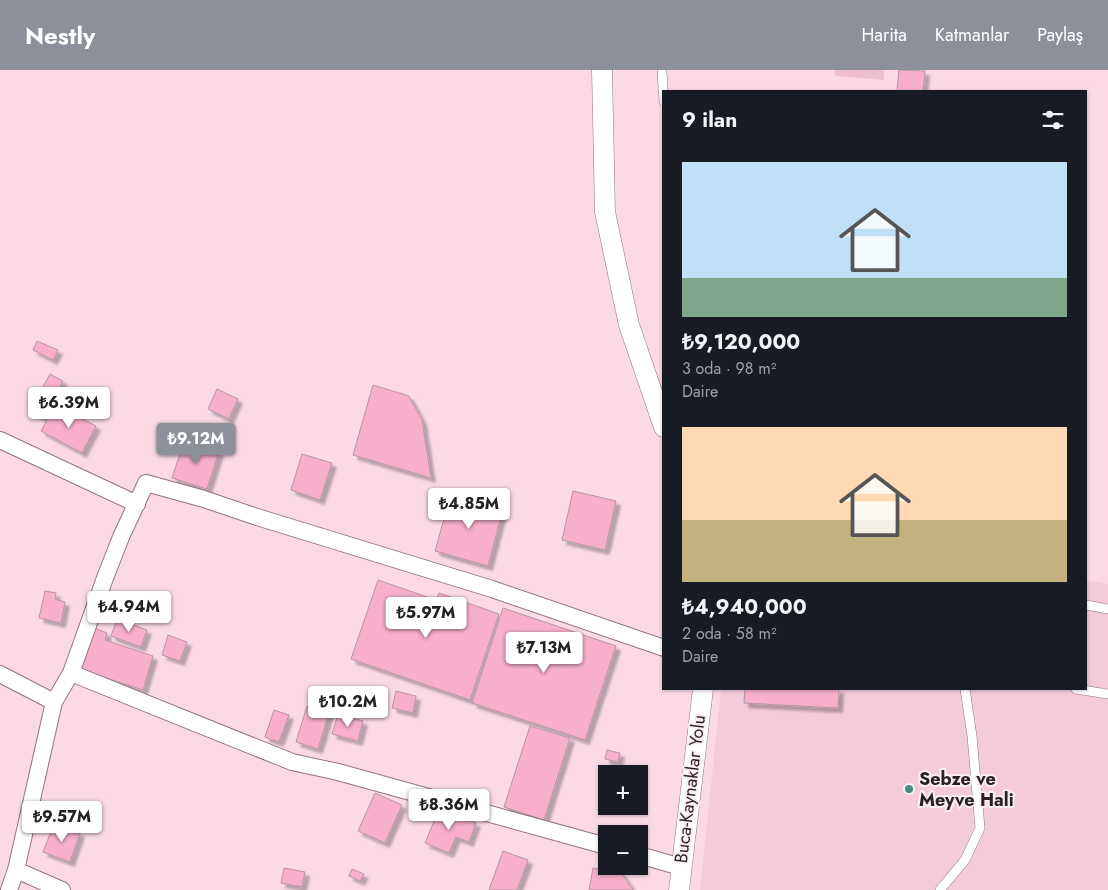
<!DOCTYPE html>
<html lang="tr">
<meta charset="utf-8">
<style>
body{margin:0;font-family:Jost,sans-serif;background:#20242c;color:#f1f3f6;height:100vh;display:flex;flex-direction:column;font-size:19px;white-space:nowrap}
*{box-sizing:border-box;margin:0}
p{font-size:16px;color:#9ea1a6}
.icon{flex:none;width:28px;height:28px;fill:none;stroke:currentColor;stroke-width:2;stroke-linecap:round;stroke-linejoin:round}
.map{position:relative;flex:1;overflow:hidden}
.sheet{position:absolute;left:662px;top:20px;width:425px;height:600px;display:flex;flex-direction:column;background:#171b24;border-radius:0px;box-shadow:0 1px 4px #0004}
.sheet>*{flex:none}
.fabs{position:absolute;left:598px;top:695px;display:grid;gap:10px}
.fabs a{display:grid;place-items:center;width:50px;height:50px;border-radius:0px;background:#171b24;box-shadow:0 1px 4px #0004;font-size:25px}
.price{position:absolute;translate:-50% -42px;padding:0 11px;border-radius:5px;background:#fff;color:#222;font-size:16px;line-height:32px;filter:drop-shadow(0 1px 2px #0008)}
.price::after{content:'';position:absolute;left:50%;top:30px;width:15px;height:11px;margin-left:-8px;background:inherit;clip-path:polygon(0 0,100% 0,50% 100%)}
.price.active{background:#8c9099;color:#fff}
ul{padding:0;list-style:none}
li{display:grid;align-content:center;gap:10px;height:265px;padding:0 20px}
li span{display:grid;place-items:center;height:155px;border-radius:0px;color:#555}
li>.icon{margin-inline-start:auto}
span .icon{width:90px;height:90px;fill:#fffc;stroke-width:1}
li b{font-size:21px}
h2{display:flex;justify-content:space-between;align-items:center;height:60px;padding:0 20px;font-size:21px}
header{display:flex;align-items:center;gap:30px;box-sizing:border-box;height:70px;padding:0 25px;background:#8c9099;color:#fff}
header strong{font-size:24px}
nav{display:flex;gap:28px;margin-inline-start:auto;font-size:18px}
.map>svg:first-child{display:block}
</style>
<header>
<strong>Nestly</strong>
<nav><a>Harita</a><a>Katmanlar</a><a>Paylaş</a></nav>
</header>
<div class="map">
<svg width="1108" height="820" viewBox="0 0 1108 820">
<defs>
<filter id="shadow"><feDropShadow dx="4.5" dy="4.5" stdDeviation="1" flood-color="#0004"/></filter>
</defs>
<rect width="100%" height="100%" fill="#fbdae6"/>
<path fill="#f4cbda" d="M1086,510L1108,514V820H700L721,619H1086Z"/>
<path fill="#eebfd0" d="M835,0H884V10L835,6Z"/>
<path fill="#f7afcb" stroke="#b596a1" filter="url(#shadow)" d="M899,0L925,1L923,21H897Z
M37,271L58,280L53,290L33,280Z
M50,304L63,311L44,348L30,341Z
M373,315L409,326L422,350L431,408L353,385Z
M217,319L238,329L229,349L208,339Z
M55,335L96,356L82,383L41,361Z
M184,371L219,382L207,419L172,408Z
M302,384L332,393L320,430L291,420Z
M573,421L616,431L605,480L562,470Z
M451,424L503,439L488,496L435,481Z
M378,510L436,530L439,523L499,544L470,630L351,589Z
M45,521L56,523L55,529L65,532L61,553L39,548Z
M503,538L616,576L585,670L472,633Z
M117,549L147,560L141,577L111,566Z
M92,557L107,563L105,570L153,586L143,620L79,599Z
M168,565L187,572L180,591L162,585Z
M745,619H839L838,638L744,633Z
M396,621L416,626L413,643L392,638Z
M307,636L329,643L318,679L296,672Z
M274,640L289,645L279,672L265,667Z
M338,644L363,651L358,671L332,664Z
M530,656L570,668L544,750L504,737Z
M607,680L620,683L618,692L605,689Z
M375,723L402,735L385,773L358,761Z
M439,739L476,753L469,772L456,767L449,783L425,773Z
M54,754L80,763L70,792L43,782Z
M503,781L528,790L517,820H489Z
M284,798L305,802L302,817L281,813Z
M593,798L621,802L633,820H589Z
M352,799L364,804L360,811L349,806Z"/>
<g fill="none" stroke-linecap="round" stroke-linejoin="round">
<g stroke="#91747f" stroke-width="10">
<path id="service" d="M662,2L664,32
M1086,535L1108,539
M1076,619L1108,624
M940,820L965,790L980,758L972,666L965,619"/>
</g>
<g stroke="#91747f" stroke-width="18">
<path id="minor" d="M0,370L137,434
M71,603L105,508L121,467L146,413L204,429L257,447L492,519L664,578
M0,604L54,632
M639,785L681,797
M9,820L16,800
M62,820L16,800L54,632L71,603L292,692L338,702L606,776"/>
</g>
<g stroke="#91747f" stroke-width="21">
<path id="tertiary" d="M602,0L605,142L629,255L664,357
M679,820L703,619"/>
</g>
<use href="#service" stroke="#fff" stroke-width="9"/>
<use href="#minor" stroke="#fff" stroke-width="16"/>
<use href="#tertiary" stroke="#fff" stroke-width="20"/>
</g>
<circle fill="#478a7e" stroke="#fbeef2" stroke-width="2" cx="909" cy="719" r="5"/>
<g text-anchor="middle" stroke-width="4" stroke-linejoin="round" paint-order="stroke">
<g font-size="18" font-weight="bold" fill="#2b1f24" stroke="#fbeef2" text-anchor="start">
<text x="919" y="715">Sebze ve<tspan x="919" dy="21">Meyve Hali</tspan></text>
</g>
<g font-size="18" fill="#2b1f24" stroke="#fbeef2">
<text transform="translate(690 719) rotate(-83)" y="6">Buca-Kaynaklar Yolu</text>
</g>
</g>
</svg>
<div class="fabs">
<a>+</a>
<a>−</a>
</div>
<b class="price" style="left:69px;top:359px">₺6.39M</b>
<b class="price active" style="left:196px;top:395px">₺9.12M</b>
<b class="price" style="left:469px;top:460px">₺4.85M</b>
<b class="price" style="left:129px;top:563px">₺4.94M</b>
<b class="price" style="left:426px;top:569px">₺5.97M</b>
<b class="price" style="left:544px;top:604px">₺7.13M</b>
<b class="price" style="left:348px;top:658px">₺10.2M</b>
<b class="price" style="left:449px;top:761px">₺8.36M</b>
<b class="price" style="left:62px;top:773px">₺9.57M</b>
<section class="sheet">
<h2>9 ilan<svg class="icon" aria-label="filters" viewBox="0 0 24 24"><path d="M4 7h16M4 17h16"/><circle cx="9" cy="7" r="2"/><circle cx="15" cy="17" r="2"/></svg></h2>
<ul>
<li><span style="background:linear-gradient(#bfe0f5 75%,#7fa58c 0)"><svg class="icon" aria-label="home" viewBox="0 0 24 24"><path d="M3 11l9-7 9 7M6 9v11h12V9"/></svg></span><div><b>₺9,120,000</b><p>3 oda · 98 m²</p><p>Daire</p></div></li>
<li><span style="background:linear-gradient(#ffd9b3 60%,#c2b280 0)"><svg class="icon" aria-label="home" viewBox="0 0 24 24"><path d="M3 11l9-7 9 7M6 9v11h12V9"/></svg></span><div><b>₺4,940,000</b><p>2 oda · 58 m²</p><p>Daire</p></div></li>
</ul>
</section>
</div>
